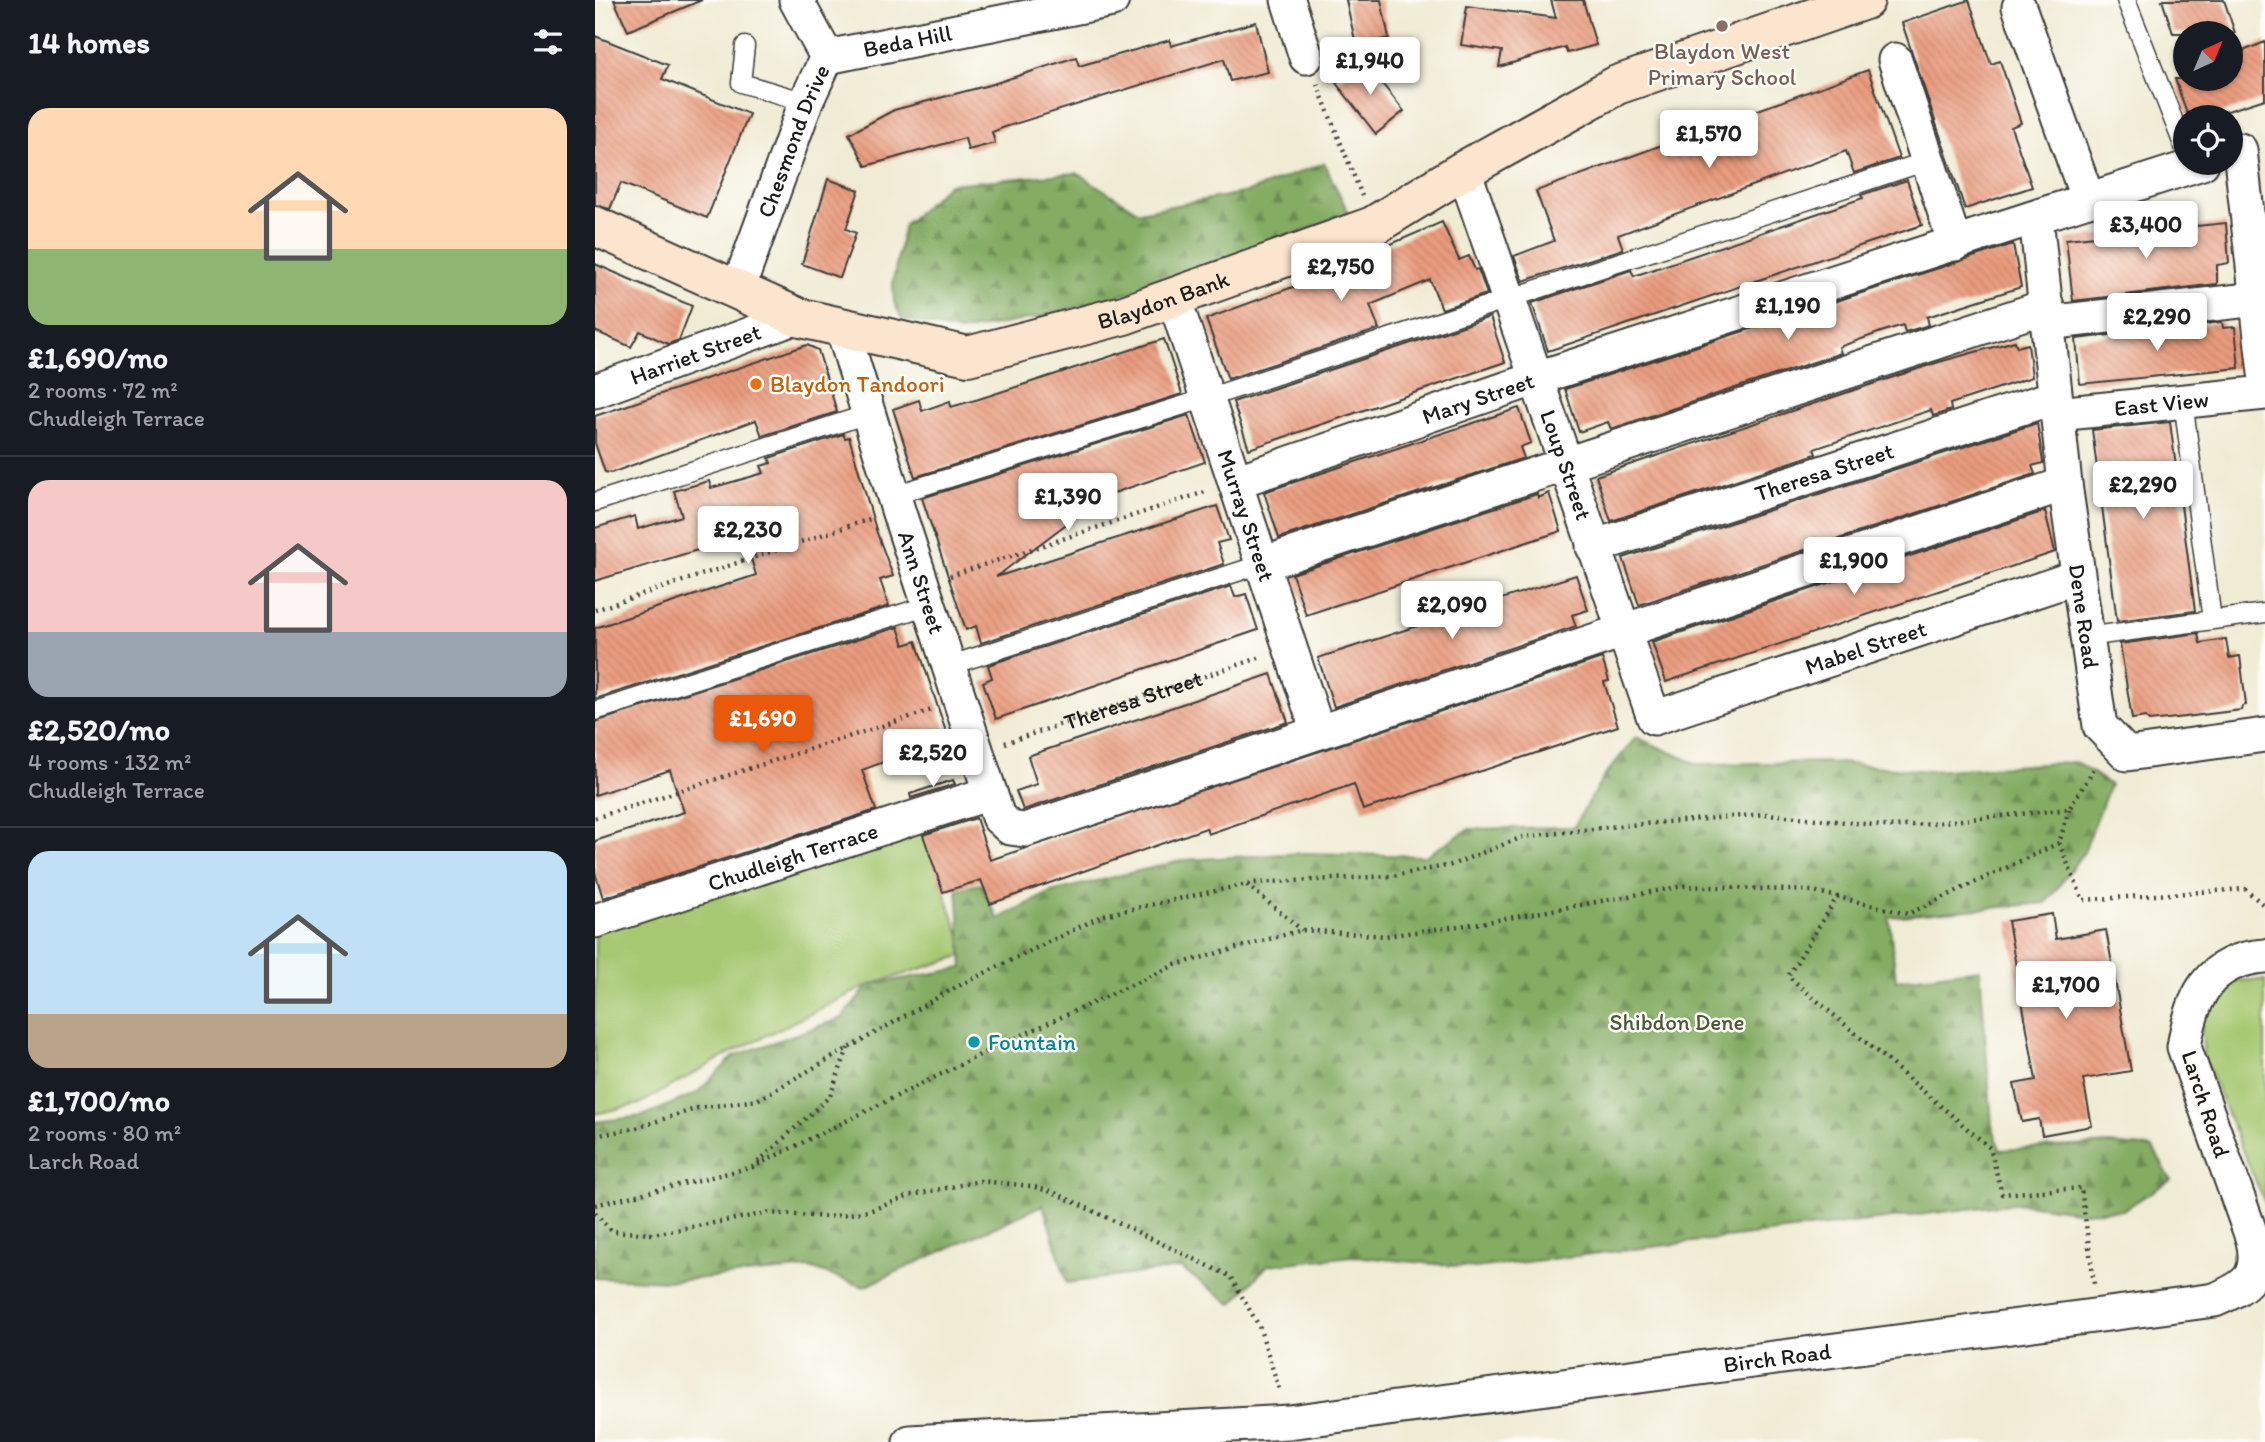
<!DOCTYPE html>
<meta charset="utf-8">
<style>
body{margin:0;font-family:Itim,sans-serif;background:#242831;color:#f1f3f6;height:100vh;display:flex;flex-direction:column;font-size:26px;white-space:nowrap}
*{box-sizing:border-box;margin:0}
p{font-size:23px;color:#9ea1a6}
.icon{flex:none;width:38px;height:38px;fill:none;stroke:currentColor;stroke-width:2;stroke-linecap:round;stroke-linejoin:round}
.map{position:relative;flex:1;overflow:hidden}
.sheet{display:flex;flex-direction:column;background:#171b24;width:595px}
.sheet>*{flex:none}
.needle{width:46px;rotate:44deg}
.controls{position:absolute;left:1578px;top:21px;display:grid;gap:14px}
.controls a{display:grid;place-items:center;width:70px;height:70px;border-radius:50%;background:#171b24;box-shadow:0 2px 5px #0004;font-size:35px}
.price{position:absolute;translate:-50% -60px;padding:0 16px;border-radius:7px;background:#fff;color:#222;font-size:23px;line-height:46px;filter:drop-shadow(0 2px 4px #0008)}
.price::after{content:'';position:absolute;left:50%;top:42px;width:21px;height:16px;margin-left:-10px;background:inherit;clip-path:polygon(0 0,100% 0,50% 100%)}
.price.current{background:#ea580c;color:#fff}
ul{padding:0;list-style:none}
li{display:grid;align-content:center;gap:14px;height:371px;padding:0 28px}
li+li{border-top:2px solid #363941}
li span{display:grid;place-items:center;height:217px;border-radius:21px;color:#555}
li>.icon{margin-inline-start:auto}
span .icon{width:126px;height:126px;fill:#fffc;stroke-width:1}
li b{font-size:30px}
h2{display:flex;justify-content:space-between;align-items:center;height:84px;padding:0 28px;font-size:30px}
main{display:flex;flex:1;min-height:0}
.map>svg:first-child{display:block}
</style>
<main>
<section class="sheet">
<h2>14 homes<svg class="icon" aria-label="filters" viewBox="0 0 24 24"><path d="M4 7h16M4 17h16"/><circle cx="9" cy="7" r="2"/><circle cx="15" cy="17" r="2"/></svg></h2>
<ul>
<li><span style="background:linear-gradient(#ffd9b3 65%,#8fb573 0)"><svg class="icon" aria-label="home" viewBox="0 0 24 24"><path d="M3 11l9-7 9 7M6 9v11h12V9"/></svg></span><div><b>£1,690/mo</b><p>2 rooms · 72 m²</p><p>Chudleigh Terrace</p></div></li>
<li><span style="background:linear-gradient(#f6c9c9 70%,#9aa5b1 0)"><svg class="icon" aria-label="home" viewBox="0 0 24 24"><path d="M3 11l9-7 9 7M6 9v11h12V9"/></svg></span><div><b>£2,520/mo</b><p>4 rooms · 132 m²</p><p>Chudleigh Terrace</p></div></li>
<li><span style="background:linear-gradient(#bfe0f5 75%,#b9a48a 0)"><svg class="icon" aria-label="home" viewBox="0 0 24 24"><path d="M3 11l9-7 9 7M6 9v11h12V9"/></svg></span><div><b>£1,700/mo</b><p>2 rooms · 80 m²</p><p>Larch Road</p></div></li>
</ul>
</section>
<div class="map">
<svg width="1670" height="1442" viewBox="0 0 1670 1442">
<defs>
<pattern id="forest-firs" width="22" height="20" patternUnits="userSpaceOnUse" patternTransform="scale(1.75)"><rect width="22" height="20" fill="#84ac63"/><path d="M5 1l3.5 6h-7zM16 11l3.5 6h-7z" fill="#6b8b51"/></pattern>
<pattern id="building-back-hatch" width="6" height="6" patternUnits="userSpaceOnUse" patternTransform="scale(1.75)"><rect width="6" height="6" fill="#e99b7e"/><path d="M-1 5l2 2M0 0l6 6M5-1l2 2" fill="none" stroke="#c7856c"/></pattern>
</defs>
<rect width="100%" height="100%" fill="#fdfcf7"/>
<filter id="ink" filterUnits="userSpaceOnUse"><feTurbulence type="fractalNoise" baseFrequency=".0143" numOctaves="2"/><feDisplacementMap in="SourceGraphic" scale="14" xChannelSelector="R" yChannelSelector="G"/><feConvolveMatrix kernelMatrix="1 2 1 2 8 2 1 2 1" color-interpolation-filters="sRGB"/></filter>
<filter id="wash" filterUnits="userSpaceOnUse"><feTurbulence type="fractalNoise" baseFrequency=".00686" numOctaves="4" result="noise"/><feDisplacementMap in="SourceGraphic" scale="28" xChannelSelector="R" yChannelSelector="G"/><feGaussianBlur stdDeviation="1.57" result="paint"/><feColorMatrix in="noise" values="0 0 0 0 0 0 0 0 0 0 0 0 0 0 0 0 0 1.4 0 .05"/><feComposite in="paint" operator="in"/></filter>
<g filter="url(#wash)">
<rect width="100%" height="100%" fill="#f0ebd4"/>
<path fill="url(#forest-firs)" stroke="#506440" stroke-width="2" d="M729,163L754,214L575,282L444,317L365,332L307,319L299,302L298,281L309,225L354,184L482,173L544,212L653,192Z
M1041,737L1102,764L1234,762L1333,771L1481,762L1515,785L1489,852L1451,903L1294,917L1301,980L1385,969L1397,1124L1405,1150L1515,1144L1558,1148L1576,1180L1528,1210L1488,1212L1423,1203L880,1268L758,1256L673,1265L637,1304L585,1268L472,1283L448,1205L269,1287L215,1268L78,1281L0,1278V1122L48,1116L102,1093L139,1056L247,1018L274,985L368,968L362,889L386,884L403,919L456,892L589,860L707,853L830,856L874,829L979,827L1008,778Z"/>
<path fill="#a6c871" stroke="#617246" stroke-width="2" d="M323,818L366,939V956L274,985L139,1051L44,1104L0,1114V922Z
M1670,980V1203L1609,1059L1606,1011L1624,981Z"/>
<g id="blocks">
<path fill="url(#building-back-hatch)" d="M19,0H107L33,31Z
M751,0H786L794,38L761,45Z
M956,0H988L1001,45L972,53L970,47L904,67L907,51L866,45L872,6L961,18Z
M1374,0L1396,64L1405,61L1426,123L1416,127L1437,187L1370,209L1307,23Z
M1567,0H1629L1640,33H1578Z
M661,22L673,72L635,81L629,59L410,127L397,132L400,143L373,150L370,138L271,166L254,134L299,110L398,84L481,57L484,66L575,40L576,46Z
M0,36L73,65L67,79L154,114L112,218L26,183L15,209L0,205Z
M1670,42V99L1614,117H1606L1604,112L1593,116L1580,79H1636V56Z
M769,61L809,111L781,134L741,83Z
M1273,70L1304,158L1259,173L1251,151L1023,235L1028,249L928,281L919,256L959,241L941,191Z
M233,179L264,190L251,229L261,233L245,278L207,264Z
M1312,180L1327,225L953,351L937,303L1036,270L1039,276L1268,198L1266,195Z
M847,222L864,260L874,256L880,270L883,269L892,294L847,309L835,280L775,305L784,329L633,379L611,319L777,258L775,253Z
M1631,223L1634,263L1622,265V284L1478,301L1471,239Z
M1418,244L1426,287L1332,317L1334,325L1310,332L1308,325L1286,332L1244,347L1246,353L1016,429L1013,422L984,432L970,389Z
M0,264L97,306L84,340L73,344L45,331L36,347L0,331Z
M895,317L910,362L654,449L638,402Z
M1627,322L1628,328L1640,327L1644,368L1485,384L1481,339Z
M569,339L587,394L320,477L298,409L324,400L327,411L355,401L356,407L384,399Z
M1420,341L1422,347L1433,344L1437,377L1355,404L1356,410L1338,416L1336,410L1219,449L1221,454L1016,521L1001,476L1344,362Z
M212,345L223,350L242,412L167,436L161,420L16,473L10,472L0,443V416Z
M924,408L936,443L925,447L929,458L684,538L669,492Z
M594,415L610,462L507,497L401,577L622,506L634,540L622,543L629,564L386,643L381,626L371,630L327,498Z
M1575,422L1600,611L1522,621L1497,430Z
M1442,423L1448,463L1437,466L1440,474L1044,605L1028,558Z
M248,434L250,438L254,437L282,533L298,576L285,580L294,606L0,699V628L161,575L149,536L0,581V528L40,516L43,529L87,516L79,491L114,481L116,488L169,473L166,466L176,463L174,458Z
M954,493L966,531L711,615L697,574L942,494L943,498Z
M1450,511L1460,552L1071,682L1057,642Z
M981,575L993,610L977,615L981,626L739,707L723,658Z
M636,586L640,597L651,594L663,630L401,719L388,682L397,678L393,665Z
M303,627L309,645L321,641L353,738L267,770L281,810L8,898L0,872V841L89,812L75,770L0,795V722Z
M1603,633L1605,643L1631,639L1634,658L1645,656L1651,705L1647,706L1646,710L1590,717L1554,721L1551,717L1537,719L1525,644Z
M1007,658L1014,681L1009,682L1023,726L768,810L759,784L613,834L611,828L395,904L386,880L348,892L328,835L381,818L395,860Z
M676,674L693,722L428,810L421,791L442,784L433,756Z
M358,780L360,784L316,798L315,794Z
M1457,914L1461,939L1511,930L1536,1071L1488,1079L1497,1126L1447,1135L1444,1119L1427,1122L1419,1084L1441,1080L1413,921Z"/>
</g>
</g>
<g filter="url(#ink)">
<use href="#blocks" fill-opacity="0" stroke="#3c3b38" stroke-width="2"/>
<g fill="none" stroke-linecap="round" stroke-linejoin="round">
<g stroke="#3c3b38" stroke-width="21">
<path id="lane" d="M1531,0L1591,152
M150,46L146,83L211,102
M1588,401L1617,620
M299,495L612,398L1332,161
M0,502L273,414
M1491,637L1670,613
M353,666L667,564
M0,711L334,605"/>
</g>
<g stroke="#3c3b38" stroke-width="37">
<g id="street">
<path d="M693,0L711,57"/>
<path d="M1424,7L1493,200"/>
<path id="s2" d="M232,57L517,0"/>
<path d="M1300,60L1360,244"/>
<path d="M1645,150L1670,373"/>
<path id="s3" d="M869,170L1059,718L1482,577"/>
<path id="s4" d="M1441,218L1470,484L1505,726L1532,754L1670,735"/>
<path id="s5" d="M143,289L211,102L232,57L201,0"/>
<path id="s6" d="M579,298L723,732"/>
<path d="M1452,323L1662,299"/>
<path id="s7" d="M248,330L303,510L403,817L415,828L430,830L1470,484"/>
<path id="s8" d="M0,391L202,317"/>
<path id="s9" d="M1462,414L1670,393"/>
<path id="s10" d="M640,482L939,379L1607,163"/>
<path id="s11" d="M998,547L1460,397"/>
<path d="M667,564L1452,306"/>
<path id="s12" d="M0,921L395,793"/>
<path id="s13" d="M315,1442L694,1422L1620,1300C1651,1286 1666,1278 1658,1240L1589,1047C1597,997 1613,960 1670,956"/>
</g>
</g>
<g stroke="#3c3b38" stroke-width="42">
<g id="secondary">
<path id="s14" d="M0,226L202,317L373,356L529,315L778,226L869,170L1022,85L1270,0"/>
</g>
</g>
<g stroke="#3c3b38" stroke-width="4.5" stroke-dasharray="2 5" stroke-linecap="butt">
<path d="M722,84L767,196"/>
<path d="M355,576L613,491"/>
<path d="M0,610L275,519"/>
<path id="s1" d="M410,743L667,657"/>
<path d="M0,818L337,710"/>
<path d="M1464,843L1488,900L1650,889L1670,906"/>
<path d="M652,885L707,930"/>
<path d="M1243,896L1193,976L1395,1148L1407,1194L1486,1188L1499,1284"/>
<path d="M0,1136L41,1128L103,1108L162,1100L361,987L509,915L657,883L798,876L856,865L928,837L1023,826L1172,814L1299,827L1474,809L1501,766"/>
<path d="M163,1162L235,1096L253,1048"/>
<path d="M0,1205L158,1167L397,1049L580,965L707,930L790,936L886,923L1089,886L1218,891L1313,914L1464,843L1474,810"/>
<path d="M0,1213L17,1231L58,1234L173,1213L233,1217L274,1211L317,1195L385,1181L436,1186L460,1193L635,1276L664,1326L685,1392"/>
</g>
<use href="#lane" stroke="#fff" stroke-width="18"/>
<use href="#street" stroke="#fff" stroke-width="33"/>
<use href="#secondary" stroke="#fce5cf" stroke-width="38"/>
</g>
</g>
<circle fill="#8d6e63" stroke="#fdfcf7" stroke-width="2.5" cx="1127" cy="26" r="7"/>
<circle fill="#e8710a" stroke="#fdfcf7" stroke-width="2.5" cx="161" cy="384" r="7"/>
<circle fill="#0f9aa8" stroke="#fdfcf7" stroke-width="2.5" cx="379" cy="1042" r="7"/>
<g text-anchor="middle" stroke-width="5" stroke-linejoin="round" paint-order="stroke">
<g font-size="23" fill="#1c1c1c" stroke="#fdfcf7">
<text dy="8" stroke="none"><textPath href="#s2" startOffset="82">Beda Hill</textPath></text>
<text dy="8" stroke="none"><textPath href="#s5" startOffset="158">Chesmond Drive</textPath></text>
<text dy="8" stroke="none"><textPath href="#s14" startOffset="600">Blaydon Bank</textPath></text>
<text dy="8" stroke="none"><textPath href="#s8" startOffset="107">Harriet Street</textPath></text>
<text dy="8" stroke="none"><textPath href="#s10" startOffset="257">Mary Street</textPath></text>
<text dy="8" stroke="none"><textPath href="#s9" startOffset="105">East View</textPath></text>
<text dy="8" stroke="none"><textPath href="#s3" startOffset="312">Loup Street</textPath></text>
<text dy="8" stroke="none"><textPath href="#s11" startOffset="243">Theresa Street</textPath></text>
<text dy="8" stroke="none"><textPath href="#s6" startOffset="229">Murray Street</textPath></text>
<text dy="8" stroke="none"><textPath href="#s7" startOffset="264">Ann Street</textPath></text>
<text dy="8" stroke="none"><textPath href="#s4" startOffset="401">Dene Road</textPath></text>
<text dy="8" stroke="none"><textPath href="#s3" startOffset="803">Mabel Street</textPath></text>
<text dy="8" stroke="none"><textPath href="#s1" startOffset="135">Theresa Street</textPath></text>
<text dy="8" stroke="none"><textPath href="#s12" startOffset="208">Chudleigh Terrace</textPath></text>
<text transform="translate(1611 1104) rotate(72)" y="8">Larch Road</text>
<text dy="8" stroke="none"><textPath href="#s13" startOffset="872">Birch Road</textPath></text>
</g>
<g font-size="23" fill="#785e54" stroke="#fdfcf7">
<text x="1127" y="59">Blaydon West<tspan x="1127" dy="26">Primary School</tspan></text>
</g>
<g font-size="23" fill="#c56008" stroke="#fdfcf7" text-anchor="start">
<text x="175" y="392">Blaydon Tandoori</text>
</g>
<g font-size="23" fill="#4c583a" stroke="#fdfcf7">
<text x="1082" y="1030">Shibdon Dene</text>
</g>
<g font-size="23" fill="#0d838f" stroke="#fdfcf7" text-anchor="start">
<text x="393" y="1050">Fountain</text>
</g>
</g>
</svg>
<div class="controls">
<a><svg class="needle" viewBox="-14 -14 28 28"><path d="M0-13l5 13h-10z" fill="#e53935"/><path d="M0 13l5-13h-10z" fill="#9ea1a6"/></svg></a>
<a><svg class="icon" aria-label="locate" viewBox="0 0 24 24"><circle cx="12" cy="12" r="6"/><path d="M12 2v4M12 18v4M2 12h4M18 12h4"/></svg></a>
</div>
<b class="price" style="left:775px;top:97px">£1,940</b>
<b class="price" style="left:1114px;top:170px">£1,570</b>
<b class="price" style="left:1551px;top:261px">£3,400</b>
<b class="price" style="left:746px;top:303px">£2,750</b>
<b class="price" style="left:1193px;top:342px">£1,190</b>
<b class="price" style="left:1562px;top:353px">£2,290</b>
<b class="price" style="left:1548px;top:521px">£2,290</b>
<b class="price" style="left:473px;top:533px">£1,390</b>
<b class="price" style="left:153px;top:566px">£2,230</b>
<b class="price" style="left:1259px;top:597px">£1,900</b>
<b class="price" style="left:857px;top:641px">£2,090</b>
<b class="price current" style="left:168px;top:755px">£1,690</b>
<b class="price" style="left:338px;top:789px">£2,520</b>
<b class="price" style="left:1471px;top:1021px">£1,700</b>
</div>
</main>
